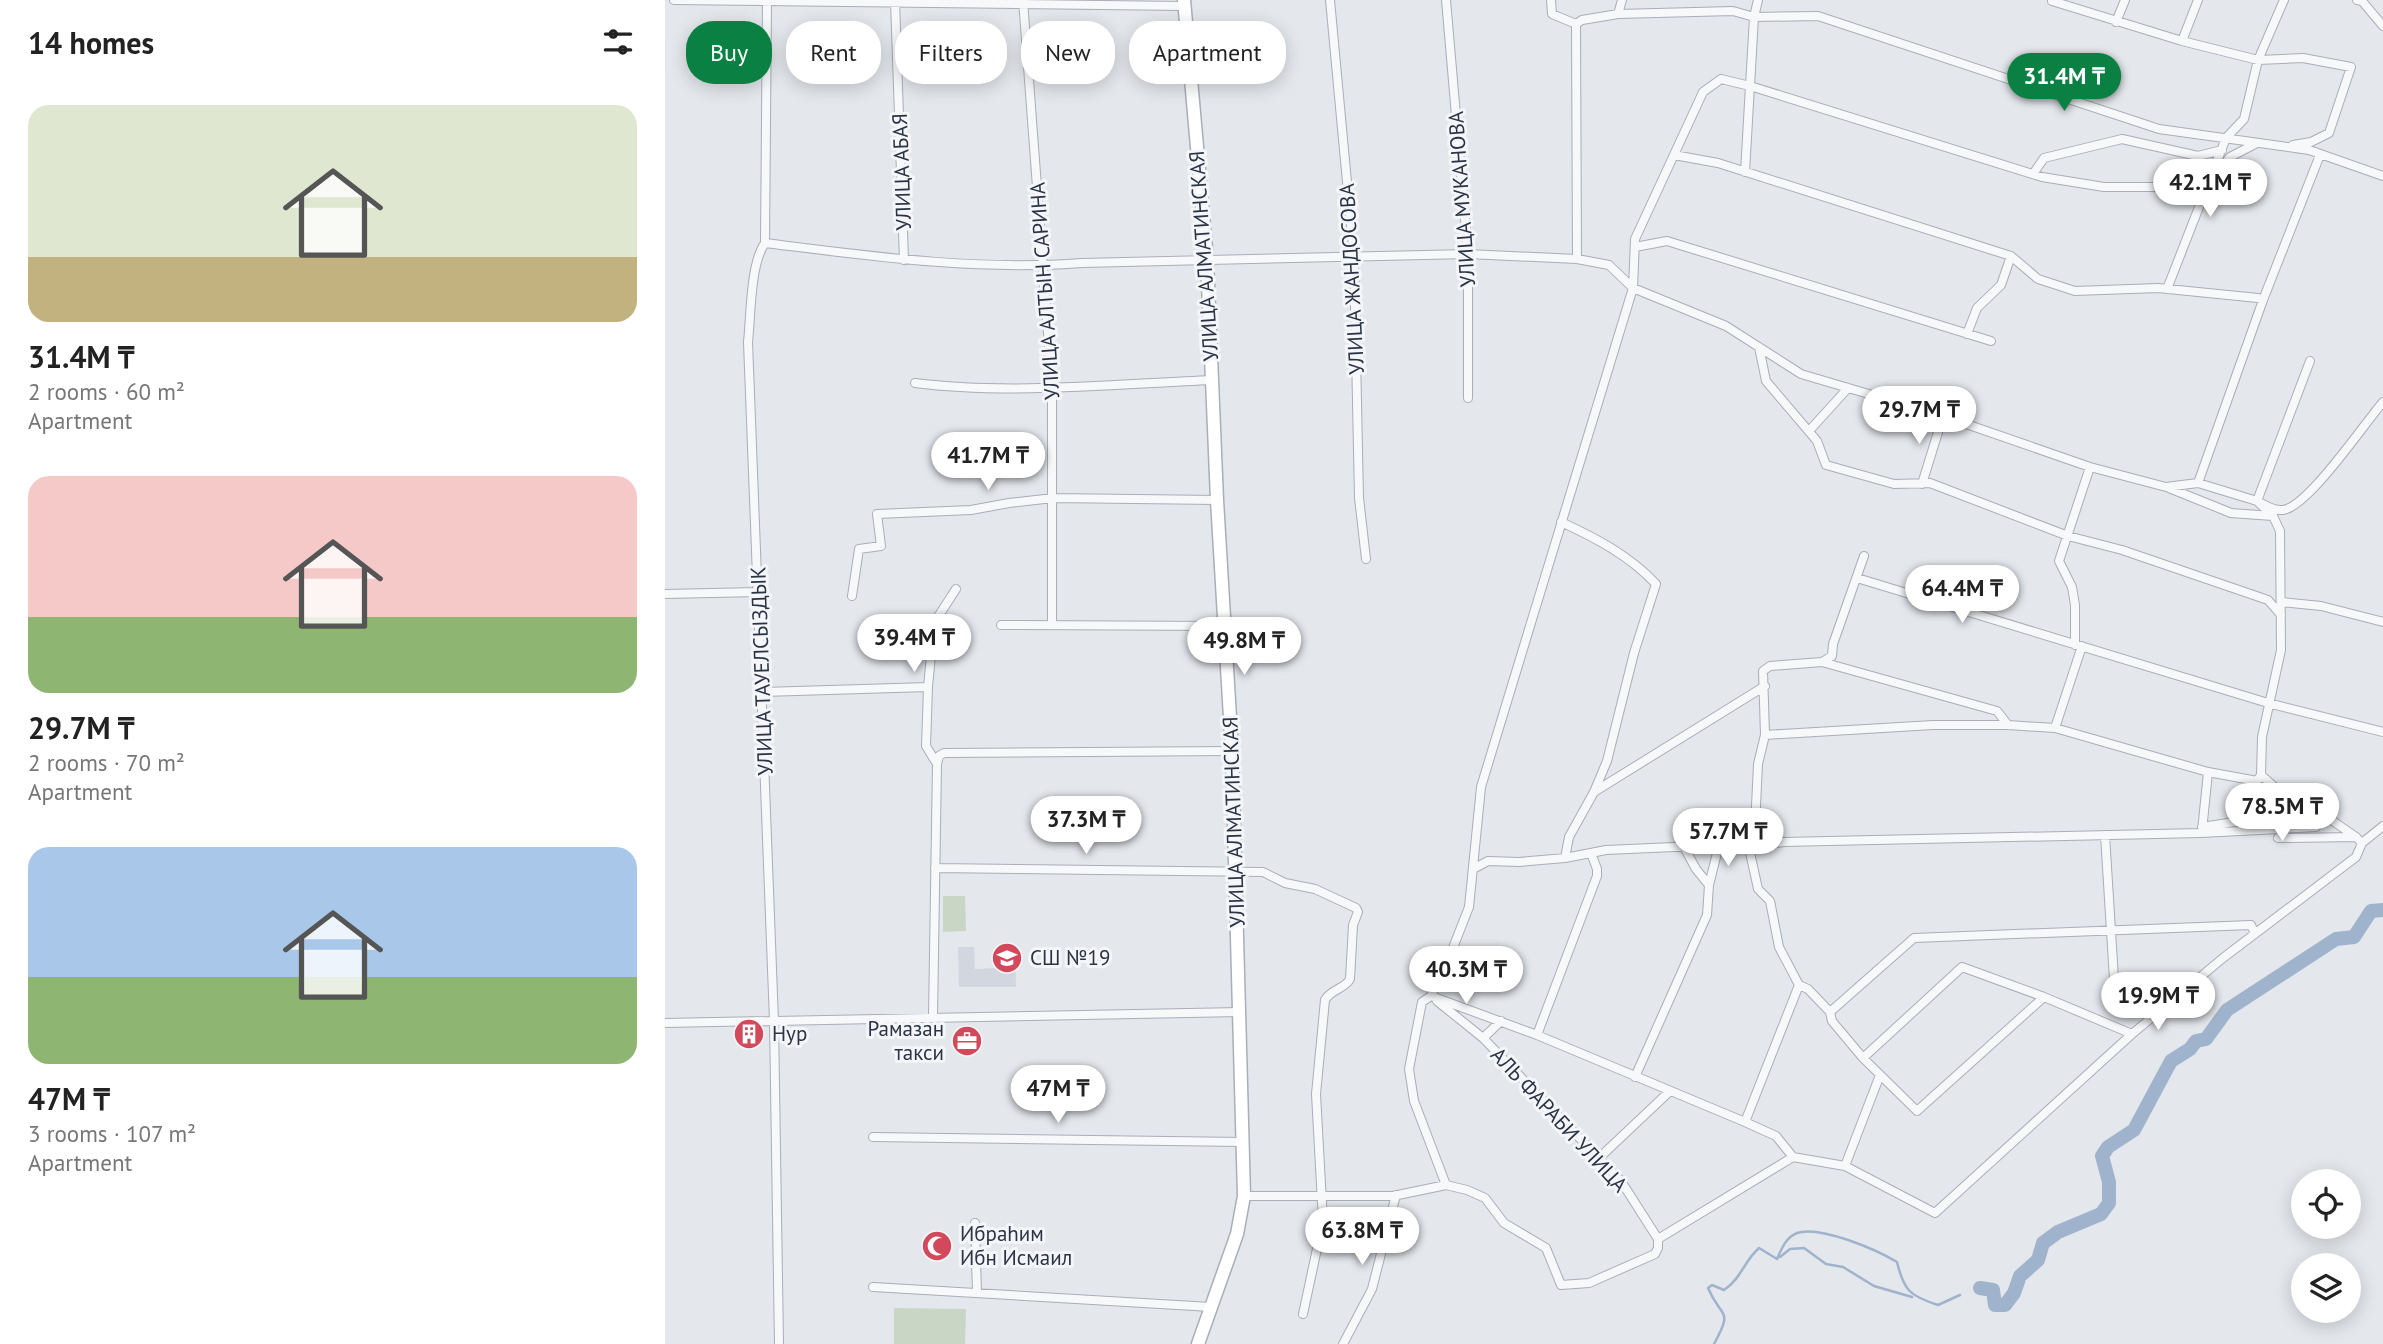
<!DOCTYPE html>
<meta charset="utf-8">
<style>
body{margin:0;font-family:"PT Sans",sans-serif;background:#f2f2f2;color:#222;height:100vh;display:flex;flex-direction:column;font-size:26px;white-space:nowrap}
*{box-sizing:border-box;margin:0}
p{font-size:23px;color:#767676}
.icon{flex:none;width:38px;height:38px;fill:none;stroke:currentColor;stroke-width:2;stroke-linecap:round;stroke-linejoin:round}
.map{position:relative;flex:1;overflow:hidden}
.side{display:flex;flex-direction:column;background:#fff;width:665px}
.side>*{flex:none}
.banner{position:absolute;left:21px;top:21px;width:665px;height:63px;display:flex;gap:14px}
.controls{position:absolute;left:1626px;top:1169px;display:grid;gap:14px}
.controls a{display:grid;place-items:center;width:70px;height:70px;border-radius:50%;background:#fff;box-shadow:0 4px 18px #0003;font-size:35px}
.price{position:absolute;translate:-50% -60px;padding:0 16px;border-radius:24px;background:#fff;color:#222;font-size:23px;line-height:46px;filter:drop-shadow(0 2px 4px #0008)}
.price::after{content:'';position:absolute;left:50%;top:42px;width:21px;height:16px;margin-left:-10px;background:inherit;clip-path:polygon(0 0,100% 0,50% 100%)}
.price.active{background:#0b8043;color:#fff}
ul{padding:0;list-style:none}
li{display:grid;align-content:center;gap:14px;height:371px;padding:0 28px}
li span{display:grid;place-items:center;height:217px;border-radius:21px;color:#555}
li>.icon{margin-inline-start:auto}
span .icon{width:126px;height:126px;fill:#fffc;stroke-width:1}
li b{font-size:30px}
h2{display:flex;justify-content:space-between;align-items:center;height:84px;padding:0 28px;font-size:30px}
.tag{padding:0 24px;border-radius:28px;background:#fff;box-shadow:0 4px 18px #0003;font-size:24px;line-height:63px}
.tag.active{background:#0b8043;color:#fff}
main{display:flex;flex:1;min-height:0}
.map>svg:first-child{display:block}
</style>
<main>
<section class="side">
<h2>14 homes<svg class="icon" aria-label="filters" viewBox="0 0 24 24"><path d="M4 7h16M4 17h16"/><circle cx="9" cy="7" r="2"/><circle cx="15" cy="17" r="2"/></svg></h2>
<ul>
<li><span style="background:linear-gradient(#dfe7d0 70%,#c2b280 0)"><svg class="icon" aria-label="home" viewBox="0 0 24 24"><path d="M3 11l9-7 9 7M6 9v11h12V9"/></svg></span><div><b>31.4M ₸</b><p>2 rooms · 60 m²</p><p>Apartment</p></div></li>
<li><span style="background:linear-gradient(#f6c9c9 65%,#8fb573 0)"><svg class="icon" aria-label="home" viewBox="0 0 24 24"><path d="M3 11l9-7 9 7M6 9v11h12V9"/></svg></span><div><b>29.7M ₸</b><p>2 rooms · 70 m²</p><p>Apartment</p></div></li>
<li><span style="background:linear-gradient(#a9c7e8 60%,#8fb573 0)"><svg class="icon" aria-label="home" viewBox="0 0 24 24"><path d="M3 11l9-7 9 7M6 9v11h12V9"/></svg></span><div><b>47M ₸</b><p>3 rooms · 107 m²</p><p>Apartment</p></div></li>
</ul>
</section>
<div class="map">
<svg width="1718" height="1344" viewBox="0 0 1718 1344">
<rect width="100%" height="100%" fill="#e4e7ec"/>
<path fill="#d2d6de" d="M293,947H309L310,969L334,968V948L350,947L351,987H294Z"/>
<path fill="#c9d6c5" d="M278,896H300L301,931L278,932Z
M229,1308L301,1309L300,1344H229Z"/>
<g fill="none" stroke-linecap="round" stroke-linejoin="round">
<path stroke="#9fb4cc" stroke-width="2.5" d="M1115,1257L1125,1249L1139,1248L1161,1264L1178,1267L1209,1286L1247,1297
M1049,1344C1069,1308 1056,1319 1043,1288L1047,1285L1059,1290C1076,1279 1079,1261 1094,1248L1112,1259C1116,1250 1121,1237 1132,1233C1155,1225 1212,1250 1232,1262C1239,1291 1245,1296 1273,1305L1295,1295"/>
<path stroke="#9fb4cc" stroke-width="14" d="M1315,1288L1328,1290L1330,1305H1340L1349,1293L1355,1276L1373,1260L1378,1243L1393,1232L1436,1214L1444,1203V1182L1437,1156L1443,1147L1469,1130L1506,1061L1525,1049L1531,1041L1541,1039L1562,1010L1671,939L1689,937L1706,911L1718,910"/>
<g stroke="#a9aeb7" stroke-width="10">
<path id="street" d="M9,0L519,6
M102,0L100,243C85,264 86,316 83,342L109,1021L114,1344
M230,0L239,260
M358,0L387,387V624
M665,0L689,257L694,498L701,559
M781,0L803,254V398
M886,0L887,14L911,24
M1093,0L1089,17L1153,16L1494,129L1644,150L1718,176
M1692,0L1697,1L1718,26
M1387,1L1517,41L1533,0
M953,14L957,0
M1451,22L1460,0
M911,24L912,259
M1517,41L1593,60L1638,58L1686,67L1664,133L1646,142L1628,145
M1009,155L1053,163L1346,256L1336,285L1312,308L1302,334
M1080,172L1085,86L1377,177L1439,187H1542L1565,157L1592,143
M1368,174L1379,158L1457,139L1533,156L1557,150
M100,243C205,256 310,271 417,263L803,254L912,259L944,265L968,288L1061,326L1136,374L1278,416L1425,467L1501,487L1533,483L1592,501L1608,516L1615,531L1616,650L1597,737L1596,775L1592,781L1543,772L1390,728L1343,725H1268L1100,735
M970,247L1002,241L1326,341
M1346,256L1373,279L1410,291L1493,288L1593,298L1598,300
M1502,289L1561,138L1579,119L1593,60L1619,0
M1094,347L1101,381L1152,441L1161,465L1229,484L1265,483L1403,536L1457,550L1603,600L1616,615
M1645,361L1592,501C1600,505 1608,511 1618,510C1643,507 1699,424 1718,402
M250,383C344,395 452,384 547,380
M1144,431L1183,388
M1533,483L1598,300L1655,155
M1257,484L1278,416
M1504,488L1566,513L1608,516
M1199,556L1168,644L1167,656L1157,662L1105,666L1098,671L1100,735L1093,764L1090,827L1084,848L1093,889L1105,901L1114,947L1134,985L1143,989L1165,1012L1167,1021L1198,1058L1252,1111L1379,997
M1192,578L1603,703L1718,732
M0,594L94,592
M187,596L194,549L216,546L212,514L306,510L344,503L388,498L552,500
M1617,602L1656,606L1718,622
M336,625L559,626
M1410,645V605L1407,587L1394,561L1425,467
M1157,662L1332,711L1343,725
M98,692L263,687
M1390,728L1417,646
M272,764L261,746L263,687L269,623L291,589
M1596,775L1614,791L1652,810
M929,792L1100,686
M1537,827L1569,822L1631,823L1652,810
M1623,828L1613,838L1691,837
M1537,831L1543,772
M1440,835L1449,979
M900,858L941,850L1054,845L1084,848L1118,842L1536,833L1651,827L1652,810L1691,837L1697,843
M270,868L598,872L620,883L650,889L691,908L693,912L688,925L685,979C680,989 666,989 660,1000L651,1094L658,1221L638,1314
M808,869L823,861L854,862L900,858L904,837L929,792L942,761L969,653L991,584C965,556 931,538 896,522
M1044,885L1054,845
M766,996L872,1035L1080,1122L1111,1136L1128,1157L1180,1166L1270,1213L1467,1034L1558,958L1691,857L1697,843L1718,826
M772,1001L818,1038L934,1158L956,1181L993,1239
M1165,1012L1249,938L1586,925L1590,934
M268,1016L272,764L274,756L279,753L567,751
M0,1023L576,1012
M872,1035L932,876V869L926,853
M818,1038L836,1021
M1198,1058L1297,967L1379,997L1467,1034
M970,1077L1042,915L1044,885L1031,869L1018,845
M1080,1122L1134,985
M208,1137L578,1142
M934,1158L1005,1091
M1180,1166L1215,1075
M781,1185L749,1101L744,1069L757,1002L766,996L784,958L804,907L816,787L968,288L970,239L1038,92L1056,79L1085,86L1089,17L1068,11L953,14L917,20L911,24
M579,1196H728L781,1185L802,1190L820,1198L839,1223L881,1248L896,1285L924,1283L990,1254L993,1248V1239
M310,1223L312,1293
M993,1239L1128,1157
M208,1287L546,1307
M678,1344L707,1289L731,1195"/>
</g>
<g stroke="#a9aeb7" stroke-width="15">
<path id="secondary" d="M519,0L542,260L552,500L567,751L579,1196L572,1234L533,1344"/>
</g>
<use href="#street" stroke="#f7f8fa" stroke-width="8"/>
<use href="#secondary" stroke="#fff" stroke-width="12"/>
</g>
<defs>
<g id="school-disc" transform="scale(1.575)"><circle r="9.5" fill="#d1495b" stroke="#f4f6f9"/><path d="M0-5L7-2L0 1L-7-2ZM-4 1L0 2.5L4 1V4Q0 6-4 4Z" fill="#fff"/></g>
<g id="building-disc" transform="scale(1.575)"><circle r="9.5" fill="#d1495b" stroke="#f4f6f9"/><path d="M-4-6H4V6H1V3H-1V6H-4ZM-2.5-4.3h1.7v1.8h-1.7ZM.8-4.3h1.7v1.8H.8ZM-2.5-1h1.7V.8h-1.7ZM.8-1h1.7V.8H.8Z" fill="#fff"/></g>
<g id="office-disc" transform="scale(1.575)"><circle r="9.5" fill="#d1495b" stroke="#f4f6f9"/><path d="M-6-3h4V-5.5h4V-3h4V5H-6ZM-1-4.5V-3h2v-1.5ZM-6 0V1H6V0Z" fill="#fff"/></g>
<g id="mosque-disc" transform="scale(1.575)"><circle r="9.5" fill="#d1495b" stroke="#f4f6f9"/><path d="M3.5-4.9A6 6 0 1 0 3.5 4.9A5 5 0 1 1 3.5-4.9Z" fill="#fff"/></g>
</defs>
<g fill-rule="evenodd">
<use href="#school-disc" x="342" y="958"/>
<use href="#building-disc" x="84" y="1034"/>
<use href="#office-disc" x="302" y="1041"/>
<use href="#mosque-disc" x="272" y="1246"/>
</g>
<g text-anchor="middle" stroke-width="6" stroke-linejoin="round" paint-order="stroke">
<g font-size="21" fill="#2b3445" stroke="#f4f6f9">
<text transform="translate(237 172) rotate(-92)" y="7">УЛИЦА АБАЯ</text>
<text transform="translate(797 199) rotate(-94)" y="7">УЛИЦА МУКАНОВА</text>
<text transform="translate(539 256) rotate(-94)" y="7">УЛИЦА АЛМАТИНСКАЯ</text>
<text transform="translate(687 279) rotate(-93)" y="7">УЛИЦА ЖАНДОСОВА</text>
<text transform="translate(380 291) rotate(-94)" y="7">УЛИЦА АЛТЫН САРИНА</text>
<text transform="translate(97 671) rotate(-92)" y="7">УЛИЦА ТАУЕЛСЫЗДЫК</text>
<text transform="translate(569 822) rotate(-92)" y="7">УЛИЦА АЛМАТИНСКАЯ</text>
<text transform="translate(894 1120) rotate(47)" y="7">АЛЬ ФАРАБИ УЛИЦА</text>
</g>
<g font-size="21" fill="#2b3445" stroke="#f4f6f9" text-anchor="start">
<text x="365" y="965">СШ №19</text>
<text x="279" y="1036" text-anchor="end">Рамазан<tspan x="279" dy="24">такси</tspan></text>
<text x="107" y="1041">Нур</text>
<text x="295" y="1241">Ибраһим<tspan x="295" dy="24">Ибн Исмаил</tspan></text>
</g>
</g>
</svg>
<div class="controls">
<a><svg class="icon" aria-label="locate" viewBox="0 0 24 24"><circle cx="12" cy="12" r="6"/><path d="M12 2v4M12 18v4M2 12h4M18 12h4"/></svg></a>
<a><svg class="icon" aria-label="layers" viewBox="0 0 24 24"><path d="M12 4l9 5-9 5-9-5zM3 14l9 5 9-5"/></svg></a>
</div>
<b class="price active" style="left:1399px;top:113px">31.4M ₸</b>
<b class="price" style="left:1545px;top:219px">42.1M ₸</b>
<b class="price" style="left:1254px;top:446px">29.7M ₸</b>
<b class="price" style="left:323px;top:492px">41.7M ₸</b>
<b class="price" style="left:1297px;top:625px">64.4M ₸</b>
<b class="price" style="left:249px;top:674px">39.4M ₸</b>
<b class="price" style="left:579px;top:677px">49.8M ₸</b>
<b class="price" style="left:1617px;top:843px">78.5M ₸</b>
<b class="price" style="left:421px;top:856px">37.3M ₸</b>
<b class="price" style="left:1063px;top:868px">57.7M ₸</b>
<b class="price" style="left:801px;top:1006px">40.3M ₸</b>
<b class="price" style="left:1493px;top:1032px">19.9M ₸</b>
<b class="price" style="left:393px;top:1125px">47M ₸</b>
<b class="price" style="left:697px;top:1267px">63.8M ₸</b>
<div class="banner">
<a class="tag active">Buy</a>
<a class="tag">Rent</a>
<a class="tag">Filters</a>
<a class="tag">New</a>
<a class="tag">Apartment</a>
</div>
</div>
</main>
